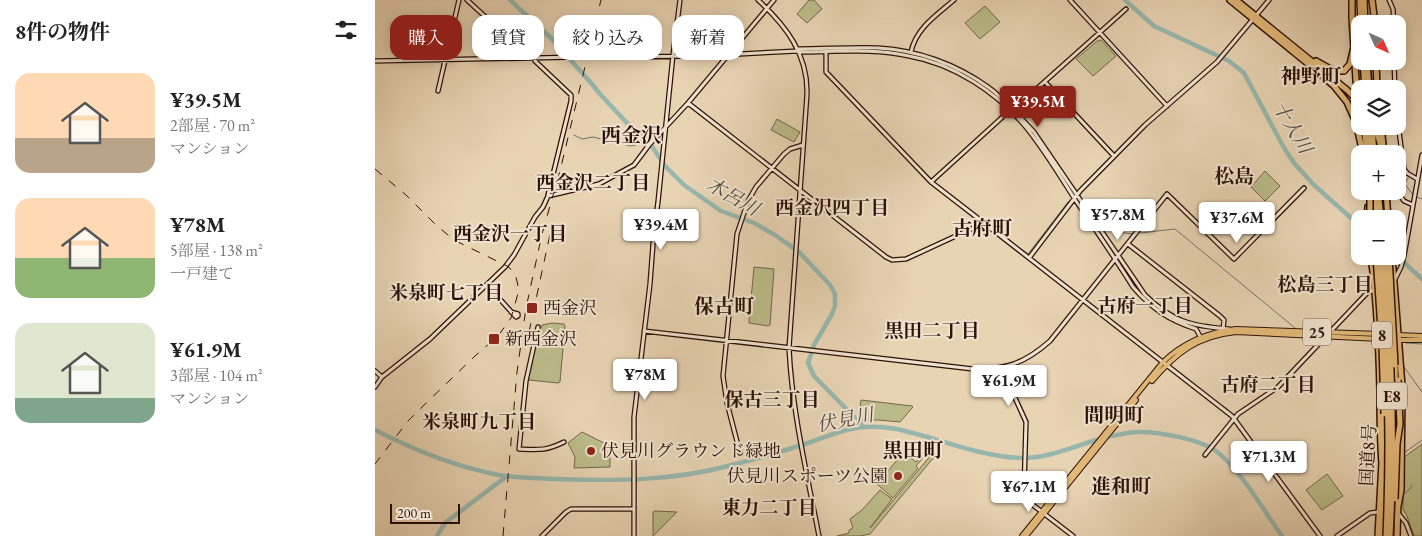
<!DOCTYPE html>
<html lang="ja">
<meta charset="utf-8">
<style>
body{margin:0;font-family:"EB Garamond","Noto Serif JP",serif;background:#f6f6f6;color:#222;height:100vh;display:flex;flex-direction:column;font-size:19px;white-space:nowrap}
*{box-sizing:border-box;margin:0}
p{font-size:16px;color:#767676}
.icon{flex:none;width:28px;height:28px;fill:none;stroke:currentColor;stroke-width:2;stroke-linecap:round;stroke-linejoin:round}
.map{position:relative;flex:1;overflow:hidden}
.panel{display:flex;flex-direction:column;background:#fff;width:375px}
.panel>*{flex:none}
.banner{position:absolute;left:15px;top:15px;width:475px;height:45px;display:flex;gap:10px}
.needle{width:32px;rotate:135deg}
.buttons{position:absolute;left:976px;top:15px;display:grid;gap:10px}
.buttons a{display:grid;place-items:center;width:55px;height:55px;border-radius:10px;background:#fff;box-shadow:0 2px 12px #0003;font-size:25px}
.scale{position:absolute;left:15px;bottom:12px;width:70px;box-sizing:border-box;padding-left:5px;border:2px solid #2d1107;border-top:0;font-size:14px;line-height:18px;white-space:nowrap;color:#2d1107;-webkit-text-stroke:4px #f0e2ce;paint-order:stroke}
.price{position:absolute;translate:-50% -42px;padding:0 11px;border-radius:5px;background:#fff;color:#222;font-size:16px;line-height:32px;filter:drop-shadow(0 1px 2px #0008)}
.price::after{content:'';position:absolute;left:50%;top:30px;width:15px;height:11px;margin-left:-8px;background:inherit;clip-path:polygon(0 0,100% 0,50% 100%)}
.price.active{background:#8f2418;color:#fff}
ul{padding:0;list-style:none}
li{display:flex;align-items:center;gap:15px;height:125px;padding:0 15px}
li span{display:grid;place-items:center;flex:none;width:140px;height:100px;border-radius:15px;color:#555}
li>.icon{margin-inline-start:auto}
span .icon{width:60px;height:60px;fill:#fffc;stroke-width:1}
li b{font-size:21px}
h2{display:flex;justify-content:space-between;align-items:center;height:60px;padding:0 15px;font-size:21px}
.tag{padding:0 18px;border-radius:15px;background:#fff;box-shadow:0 2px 12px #0003;font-size:18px;line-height:45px}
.tag.active{background:#8f2418;color:#fff}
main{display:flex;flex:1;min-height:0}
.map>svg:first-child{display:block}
</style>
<main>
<section class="panel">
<h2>8件の物件<svg class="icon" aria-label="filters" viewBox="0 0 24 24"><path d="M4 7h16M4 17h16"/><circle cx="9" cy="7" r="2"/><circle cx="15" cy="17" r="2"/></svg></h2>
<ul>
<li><span style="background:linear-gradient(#ffd9b3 65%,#b9a48a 0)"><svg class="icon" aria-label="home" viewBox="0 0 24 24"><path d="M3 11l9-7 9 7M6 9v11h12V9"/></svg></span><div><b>¥39.5M</b><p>2部屋 · 70 m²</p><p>マンション</p></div></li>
<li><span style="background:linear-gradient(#ffd9b3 60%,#8fb573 0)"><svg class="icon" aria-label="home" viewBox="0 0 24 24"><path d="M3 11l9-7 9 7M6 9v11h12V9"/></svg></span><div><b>¥78M</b><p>5部屋 · 138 m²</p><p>一戸建て</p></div></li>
<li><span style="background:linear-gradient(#dfe7d0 75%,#7fa58c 0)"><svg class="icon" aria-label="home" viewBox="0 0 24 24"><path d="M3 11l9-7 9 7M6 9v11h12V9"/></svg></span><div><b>¥61.9M</b><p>3部屋 · 104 m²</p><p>マンション</p></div></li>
</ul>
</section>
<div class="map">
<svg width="1047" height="536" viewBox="0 0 1047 536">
<rect width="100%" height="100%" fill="#e8d3b3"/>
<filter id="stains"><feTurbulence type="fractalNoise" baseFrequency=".004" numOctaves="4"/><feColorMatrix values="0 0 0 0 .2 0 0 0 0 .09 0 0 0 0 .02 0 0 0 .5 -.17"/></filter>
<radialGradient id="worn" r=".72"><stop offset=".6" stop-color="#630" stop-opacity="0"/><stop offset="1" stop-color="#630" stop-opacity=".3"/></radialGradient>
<path fill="#bbbb89" stroke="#746648" d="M434,0H439L447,9L432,23L422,14Z
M610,6L625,22L605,39L590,23Z
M726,40L741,56L718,76L701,59L722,41Z
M402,119L425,132L419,142L396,130Z
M890,171L905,186L890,201L876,187Z
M379,267L399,269L395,325L393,326L374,323V321Z
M177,323L189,324L190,326L185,382L183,383L154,380L153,379L162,331L166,328L167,325Z
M486,400L537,406L538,407L525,422L504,420H487L484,417Z
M207,432L235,446V467L199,468L200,457L193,443Z
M1047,444V536H1039L1032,516L1028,509V458Z
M550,453H552L541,466L543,468L518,498L502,484L527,454L531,458L533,456L541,462Z
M556,455L560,456L495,534L485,536H462L474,533V530L478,528L475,519L487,510L505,490L517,499L495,528Z
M952,474L968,496L947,510L931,490Z
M280,511L302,512L278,536V512Z"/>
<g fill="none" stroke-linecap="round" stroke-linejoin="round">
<path stroke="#6d756b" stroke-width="1" d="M199,135L207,139L218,137L256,146L261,145L268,137
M1010,138L1012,147
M1033,178L1030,184L1038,195
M1041,197L1047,199
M723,222C731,232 745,232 757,234
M612,223L653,254L693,202
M765,233L800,229L920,328
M941,334H948
M962,335L993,336
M1031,343L1047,344
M1029,367L1047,392
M1029,453L1047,440
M1028,495L1035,489L1037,485"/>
<path stroke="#97b7ae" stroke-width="4.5" d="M135,0L175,37L217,84L224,93L251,122L274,142L290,166L309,185L346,211L379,223L400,235L424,252L455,285L460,294V306L457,314L439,345L433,363L439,376L486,424L489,427
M750,0L779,26L854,61L869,73L908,146L919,163L939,185L985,226
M1022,256L1047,279
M0,430C39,450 81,467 124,475C143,478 163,478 183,479C240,481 297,481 353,466C380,459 406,452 433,443C451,437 470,428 489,427C513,425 534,432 556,438C585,447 616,457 647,458C677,458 703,444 732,437C741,435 752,433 761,432C782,431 824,439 841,451C865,469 889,511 907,536
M62,536L70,523L132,476"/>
<g stroke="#2d1107" stroke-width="5.5">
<path id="secondary" d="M92,0L152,55
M383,0C411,26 433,54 432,94L414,348C417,411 432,474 444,536
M695,0L792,106
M1014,0L1018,9L1019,24
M423,49C449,49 476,47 503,48C542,50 581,64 613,87C630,99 644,116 659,132L770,295C798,322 816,326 854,329
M424,52C461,52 498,48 534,56C579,64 621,92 650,126C669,149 685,176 701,201C720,229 740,258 758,287C777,309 794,320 821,329L826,338
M451,52V72L556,182L609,223
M536,52C541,28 562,15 579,0
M220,57L326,56L423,51
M0,61L204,57
M160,61L196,95V101L173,195
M1019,61L1020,89
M670,82L739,156
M63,91L84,0
M313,103L511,257L517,260L531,259L609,223L857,416L945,536
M1022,116L1029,169L1022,174
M1029,169L1032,173L1042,179
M556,182L621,123L635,110L639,109L751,9
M1022,191L1029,201L1038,205
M753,244L845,316L849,320L848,330
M654,258L705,191L770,125L842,62L894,0
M1020,279L1026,267L1029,256L1047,155
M112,285L141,317L143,316V314L136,312
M163,327L151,381L144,449C164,450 171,451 189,442
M269,331L598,369C631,370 650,363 675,341L792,194L859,259L929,188
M619,369C622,379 631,381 636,389L651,422L649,490L654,502L698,536
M0,371L7,377
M0,387L7,377L55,339L130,267L139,255L160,217L168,207L173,196L224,184L259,165L274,145L313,103L399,0
M365,453L352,403L348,376L362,234L373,201L381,187L409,154L415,149L428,145
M830,455L863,414L903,387L993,292L1000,290
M1023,513L1031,523L1036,536
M167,536L191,512L196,509H259
M259,536V417L275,284L279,231L283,202L298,55L305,0
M962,536L995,513L1003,512"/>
</g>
<g stroke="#2d1107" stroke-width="6">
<path id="primary" d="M1023,335L1047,336
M1023,340H1047
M777,381C801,353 822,336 861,332L1006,339
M647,536L788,362C809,342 833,332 861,329L1006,334
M651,536L761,400"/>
</g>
<g stroke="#2d1107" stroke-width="8">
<path id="highway" d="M855,0L942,71L959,86L972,102L981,122L988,154
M861,0L972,90L985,103
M977,0V18L981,80
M985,0L986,24
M989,0L990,24
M997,0L1000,24
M941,61L959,71H969L975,64L979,47
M988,61L990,89
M992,61L994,89
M1001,61L1002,89
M989,126L992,154
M993,126L996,154
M997,126L999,154
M1000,126L1005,143L1006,154
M1006,126L1009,154
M999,191L1002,219
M1003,191L1006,219
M1011,191L1013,219
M992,219L993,207
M996,256C1002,301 1004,346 1005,391C1005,415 1005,439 1007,464
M1017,256L1027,386L1026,490L1023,506
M1020,365L1021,437
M1008,446L1009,414
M1010,462V443
M1003,536L1007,462
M1007,536L1009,478
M1022,536L1023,502"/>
</g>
<use href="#secondary" stroke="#f0e2ce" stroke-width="3"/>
<use href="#primary" stroke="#e4ba7a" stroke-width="4"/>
<use href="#highway" stroke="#e4ba7a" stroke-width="5"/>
<path stroke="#2d1107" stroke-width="1" stroke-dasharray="9 9" stroke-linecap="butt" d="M0,169L31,195L61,225L79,240L134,267L141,277L144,290L136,318L123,336L100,356L46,408L33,421L0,464
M154,332L177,225
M128,536L142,372L151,308L167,234L185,171L226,0"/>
<g stroke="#2d1107" stroke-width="5.5" stroke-linecap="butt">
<path id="secondary-bridge" d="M204,57H220"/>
</g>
<g stroke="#2d1107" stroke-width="8" stroke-linecap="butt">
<path id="highway-bridge" d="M981,80L985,105
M995,219V191
M1001,256L1007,344L1009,414
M1005,256C1013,349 1015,442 1011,536
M1009,256C1017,349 1020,443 1015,536
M1014,256L1020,365
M1020,499L1022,444L1025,424L1023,380"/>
</g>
<use href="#secondary-bridge" stroke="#f0e2ce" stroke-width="3"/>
<use href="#highway-bridge" stroke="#e4ba7a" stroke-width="5"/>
</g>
<g fill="#8f2418" stroke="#f0e2ce" stroke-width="2">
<rect x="151" y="302" width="12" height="12" rx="2.5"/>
<rect x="113" y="333" width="12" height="12" rx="2.5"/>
<circle cx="216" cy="451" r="5"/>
<circle cx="523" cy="476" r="5"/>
</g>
<g text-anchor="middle" stroke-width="4" stroke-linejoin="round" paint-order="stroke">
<g fill="#f0e2ce" stroke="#685043" stroke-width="1">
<rect x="928" y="318.5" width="28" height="27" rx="4"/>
<rect x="997" y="321.5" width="20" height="27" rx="4"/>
<rect x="1002" y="382.5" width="30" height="27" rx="4"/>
</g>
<g font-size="16" font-weight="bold" fill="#2d1107">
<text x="942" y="338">25</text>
<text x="1007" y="341">8</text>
<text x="1017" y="402">E8</text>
</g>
<g font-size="18" fill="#2d1107" stroke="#f0e2ce" text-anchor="start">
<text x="168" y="314">西金沢</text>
<text x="130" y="345">新西金沢</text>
<text x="226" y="457">伏見川グラウンド緑地</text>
<text x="513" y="482" text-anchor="end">伏見川スポーツ公園</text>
</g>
<g font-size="18" fill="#2d1107" stroke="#f0e2ce">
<text transform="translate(993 455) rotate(-87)" y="6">国道8号</text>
</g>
<g font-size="19" font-style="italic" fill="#524b41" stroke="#f0e2ce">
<text transform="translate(918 127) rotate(59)" y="7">十人川</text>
<text transform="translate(358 196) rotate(29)" y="7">木呂川</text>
<text transform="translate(470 419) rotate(-11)" y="7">伏見川</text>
</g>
<g font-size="19" font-weight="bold" fill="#2d1107" stroke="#f0e2ce">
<text x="218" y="189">西金沢二丁目</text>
<text x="457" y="214">西金沢四丁目</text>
<text x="135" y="240">西金沢一丁目</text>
<text x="950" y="291">松島三丁目</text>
<text x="71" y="299">米泉町七丁目</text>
<text x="770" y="312">古府一丁目</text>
<text x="557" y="337">黒田二丁目</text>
<text x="893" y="391">古府二丁目</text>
<text x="397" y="406">保古三丁目</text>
<text x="104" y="428">米泉町九丁目</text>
<text x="394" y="514">東力二丁目</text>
</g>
<g font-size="20" font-weight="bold" fill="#2d1107" stroke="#f0e2ce">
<text x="936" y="83">神野町</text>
<text x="256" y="142">西金沢</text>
<text x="859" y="183">松島</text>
<text x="607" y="235">古府町</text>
<text x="349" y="313">保古町</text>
<text x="739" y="422">間明町</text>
<text x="538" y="457">黒田町</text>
<text x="746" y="493">進和町</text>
</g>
</g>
<rect width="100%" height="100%" filter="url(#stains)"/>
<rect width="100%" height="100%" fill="url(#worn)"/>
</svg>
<div class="buttons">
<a><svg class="needle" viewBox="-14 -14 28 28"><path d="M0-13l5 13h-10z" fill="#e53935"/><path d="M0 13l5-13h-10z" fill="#767676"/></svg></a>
<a><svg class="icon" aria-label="layers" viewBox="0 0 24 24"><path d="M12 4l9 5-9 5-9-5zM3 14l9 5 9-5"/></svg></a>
<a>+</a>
<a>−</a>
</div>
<div class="scale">200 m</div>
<b class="price active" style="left:663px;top:128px">¥39.5M</b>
<b class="price" style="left:743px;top:241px">¥57.8M</b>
<b class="price" style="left:862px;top:244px">¥37.6M</b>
<b class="price" style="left:286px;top:251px">¥39.4M</b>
<b class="price" style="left:270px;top:401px">¥78M</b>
<b class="price" style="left:634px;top:407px">¥61.9M</b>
<b class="price" style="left:894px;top:483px">¥71.3M</b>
<b class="price" style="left:654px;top:513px">¥67.1M</b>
<div class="banner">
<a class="tag active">購入</a>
<a class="tag">賃貸</a>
<a class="tag">絞り込み</a>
<a class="tag">新着</a>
</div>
</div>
</main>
